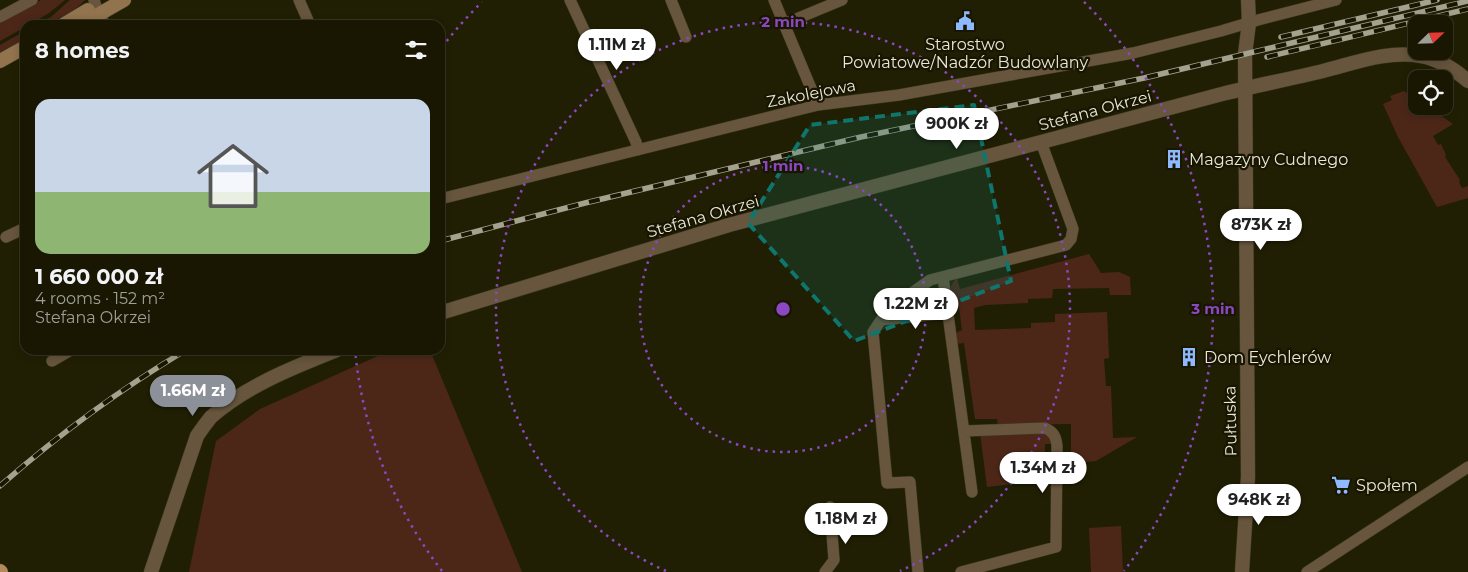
<!DOCTYPE html>
<meta charset="utf-8">
<style>
body{margin:0;font-family:Montserrat,sans-serif;background:#22200c;color:#f1f3f6;height:100vh;display:flex;flex-direction:column;font-size:19px;white-space:nowrap}
*{box-sizing:border-box;margin:0}
p{font-size:16px;color:#9f9f99}
.icon{flex:none;width:28px;height:28px;fill:none;stroke:currentColor;stroke-width:2;stroke-linecap:round;stroke-linejoin:round}
.map{position:relative;flex:1;overflow:hidden}
.panel{position:absolute;left:20px;top:20px;width:425px;height:335px;display:flex;flex-direction:column;background:#191702;border-radius:15px;box-shadow:0 2px 8px #0003,0 0 0 1px #373624}
.panel>*{flex:none}
.needle{width:32px;rotate:67deg}
.tools{position:absolute;left:1408px;top:15px;display:grid;gap:10px}
.tools a{display:grid;place-items:center;width:45px;height:45px;border-radius:10px;background:#191702;box-shadow:0 2px 8px #0003,0 0 0 1px #373624;font-size:25px}
.price{position:absolute;translate:-50% -42px;padding:0 11px;border-radius:18px;background:#fff;color:#222;font-size:16px;line-height:32px;filter:drop-shadow(0 1px 2px #0008)}
.price::after{content:'';position:absolute;left:50%;top:30px;width:15px;height:11px;margin-left:-8px;background:inherit;clip-path:polygon(0 0,100% 0,50% 100%)}
.price.selected{background:#8c9099;color:#fff}
ul{padding:0;list-style:none}
li{display:grid;align-content:center;gap:10px;height:265px;padding:0 15px}
li+li{border-top:1px solid #373624}
li span{display:grid;place-items:center;height:155px;border-radius:15px;color:#555}
li>.icon{margin-inline-start:auto}
span .icon{width:90px;height:90px;fill:#fffc;stroke-width:1}
li b{font-size:21px}
h2{display:flex;justify-content:space-between;align-items:center;height:60px;padding:0 15px;font-size:21px}
.map>svg:first-child{display:block}
</style>
<div class="map">
<svg width="1468" height="572" viewBox="0 0 1468 572">
<rect width="100%" height="100%" fill="#211f03"/>
<path fill="#4c2718" d="M41,0H65L49,13L29,25H25V27L0,41V23Z
M70,0H85C76,11 49,25 36,25L51,17Z
M25,31V38L12,50L0,57V45Z
M1404,91L1416,99V106H1427L1453,124L1433,136L1438,145L1441,144L1446,155L1445,157L1460,180L1459,182L1462,188L1468,186V198L1437,207L1398,137L1383,104L1392,100L1390,96Z
M1089,254L1101,273L1119,272L1130,277L1131,295H1110L1109,288L1053,289L1052,298L1028,299V303L985,305L974,308L975,330L1031,328V323L1055,322V314L1107,312L1109,358L1104,359L1106,386H1111L1113,438L1137,437L1096,461L1061,464L1062,462L1071,461V424L998,425L997,419H975L964,343L955,344L954,334L962,330L958,299L950,300C949,291 950,284 957,278L960,289Z
M391,350H430L522,572H189L216,441L260,409Z
M1045,432L1049,434L1052,444H1045V469L1027,482L987,487L980,433Z
M1121,526L1123,572H1091L1089,528Z"/>
<g fill="none" stroke-linecap="round" stroke-linejoin="round">
<g stroke="#3d3b21" stroke-width="12">
<path id="minor" d="M94,0L96,6
M299,0L310,25
M570,0L636,142L638,150
M671,0L686,37
M774,0L818,105
M100,14L105,25
M0,17L32,0
M784,24L842,0
M440,199L818,105L899,95L1133,53L1221,31L1258,20L1336,0
M6,237L25,228
M943,277L972,492
M881,320L948,313
M52,361L71,350
M825,572L834,560L830,507
M918,572L910,482L887,483L873,332L881,320L898,303L930,280L1066,245L1071,239L1073,229L1041,142
M961,572L1056,547L1057,446C1056,437 1054,432 1045,428L964,431
M1307,572L1468,467"/>
</g>
<g stroke="#3d3b21" stroke-width="15">
<path id="tertiary" d="M440,313L729,225L1222,94C1255,86 1289,79 1323,71C1355,63 1388,50 1421,56C1439,59 1454,69 1468,81
M151,572L197,436C201,430 206,423 211,417C246,386 294,367 337,350
M1242,572L1248,477L1245,54L1249,23L1248,0"/>
</g>
<g stroke="#3d3b21" stroke-width="15">
<path id="secondary" d="M63,25L88,10
M80,25L124,0
M0,61L25,47"/>
</g>
<g stroke="#3d3b21" stroke-width="15">
<path id="primary" d="M0,571L1,572"/>
</g>
<use href="#minor" stroke="#67553d" stroke-width="11"/>
<use href="#tertiary" stroke="#67553d" stroke-width="14"/>
<use href="#secondary" stroke="#91734d" stroke-width="14"/>
<use href="#primary" stroke="#b28b59" stroke-width="14"/>
<g stroke="#a4a28e" stroke-width="5.5">
<path id="rail" d="M1281,37L1437,0
M1267,57L1468,9
M440,241L585,203L861,137L1144,78L1468,1
M0,486C58,435 119,390 186,350"/>
</g>
<use href="#rail" stroke="#181500" stroke-width="4" stroke-dasharray="11" stroke-linecap="butt"/>
</g>
<path fill="#0f766e" fill-opacity="0.2" stroke="#0f766e" stroke-width="4" stroke-dasharray="10 6" stroke-linejoin="round" d="M974,105L1011,281L854,341L748,223L810,125Z"/>
<g fill="none" stroke="#8c48c3" stroke-width="2.5" stroke-dasharray="2.5 5">
<circle cx="783" cy="309" r="143"/>
<path d="M666 571A287 287 0 1 1 900 571"/>
<path d="M442 571A430 430 0 0 1 355 350M442 47A430 430 0 0 1 482 2M1084 2A430 430 0 0 1 1124 571"/>
</g>
<defs>
<g id="civic-bare" transform="scale(1.5)"><path d="M-.6-6.5H3V-4.5H.6V-3L4-1V1h2V6H-6V1h2V-1L-.6-3ZM-1.2 2.5V6h2.4V2.5Z" fill="#8eb9fd" stroke="#181500" stroke-width="2.5" paint-order="stroke"/></g>
<g id="building-bare" transform="scale(1.5)"><path d="M-4-6H4V6H1V3H-1V6H-4ZM-2.5-4.3h1.7v1.8h-1.7ZM.8-4.3h1.7v1.8H.8ZM-2.5-1h1.7V.8h-1.7ZM.8-1h1.7V.8H.8Z" fill="#8eb9fd" stroke="#181500" stroke-width="2.5" paint-order="stroke"/></g>
<g id="supermarket-bare" transform="scale(1.5)"><path d="M-6-5.5h2.5l.6 2H6L4.5 2H-2.5L-4.4-4H-6ZM-1.5 3.2a1.3 1.3 0 1 0 .1 0ZM3 3.2a1.3 1.3 0 1 0 .1 0Z" fill="#8eb9fd" stroke="#181500" stroke-width="2.5" paint-order="stroke"/></g>
</defs>
<g fill-rule="evenodd">
<use href="#civic-bare" x="965" y="21"/>
<use href="#building-bare" x="1174" y="159"/>
<use href="#building-bare" x="1189" y="357"/>
<use href="#supermarket-bare" x="1341" y="485"/>
</g>
<g text-anchor="middle" stroke-width="4.5" stroke-linejoin="round" paint-order="stroke">
<g font-size="16" fill="#e9e8d7" stroke="#181500" text-anchor="start">
<text x="965" y="50" text-anchor="middle">Starostwo<tspan x="965" dy="18">Powiatowe/Nadzór Budowlany</tspan></text>
<text x="1189" y="165">Magazyny Cudnego</text>
<text x="1204" y="363">Dom Eychlerów</text>
<text x="1356" y="491">Społem</text>
</g>
<g font-size="16" fill="#e9e8d7" stroke="#181500">
<text transform="translate(811 93) rotate(-11)" y="6">Zakolejowa</text>
<text transform="translate(1095 110) rotate(-15)" y="6">Stefana Okrzei</text>
<text transform="translate(703 216) rotate(-16)" y="6">Stefana Okrzei</text>
<text transform="translate(1230 421) rotate(-91)" y="6">Pułtuska</text>
</g>
</g>
<circle cx="783" cy="309" r="8" fill="#8c48c3" stroke="#181500" stroke-width="2.5"/>
<g font-size="15" text-anchor="middle" font-weight="bold" fill="#8c48c3" stroke="#181500" stroke-width="4.5" stroke-linejoin="round" paint-order="stroke">
<text x="783" y="27">2 min</text>
<text x="783" y="171">1 min</text>
<text x="1213" y="314">3 min</text>
</g>
</svg>
<div class="tools">
<a><svg class="needle" viewBox="-14 -14 28 28"><path d="M0-13l5 13h-10z" fill="#e53935"/><path d="M0 13l5-13h-10z" fill="#9f9f99"/></svg></a>
<a><svg class="icon" aria-label="locate" viewBox="0 0 24 24"><circle cx="12" cy="12" r="6"/><path d="M12 2v4M12 18v4M2 12h4M18 12h4"/></svg></a>
</div>
<b class="price" style="left:617px;top:71px">1.11M zł</b>
<b class="price" style="left:957px;top:150px">900K zł</b>
<b class="price" style="left:1261px;top:251px">873K zł</b>
<b class="price" style="left:916px;top:330px">1.22M zł</b>
<b class="price selected" style="left:193px;top:417px">1.66M zł</b>
<b class="price" style="left:1043px;top:494px">1.34M zł</b>
<b class="price" style="left:1259px;top:526px">948K zł</b>
<b class="price" style="left:846px;top:545px">1.18M zł</b>
<section class="panel">
<h2>8 homes<svg class="icon" aria-label="filters" viewBox="0 0 24 24"><path d="M4 7h16M4 17h16"/><circle cx="9" cy="7" r="2"/><circle cx="15" cy="17" r="2"/></svg></h2>
<ul>
<li><span style="background:linear-gradient(#c9d6e8 60%,#8fb573 0)"><svg class="icon" aria-label="home" viewBox="0 0 24 24"><path d="M3 11l9-7 9 7M6 9v11h12V9"/></svg></span><div><b>1 660 000 zł</b><p>4 rooms · 152 m²</p><p>Stefana Okrzei</p></div></li>
</ul>
</section>
</div>
